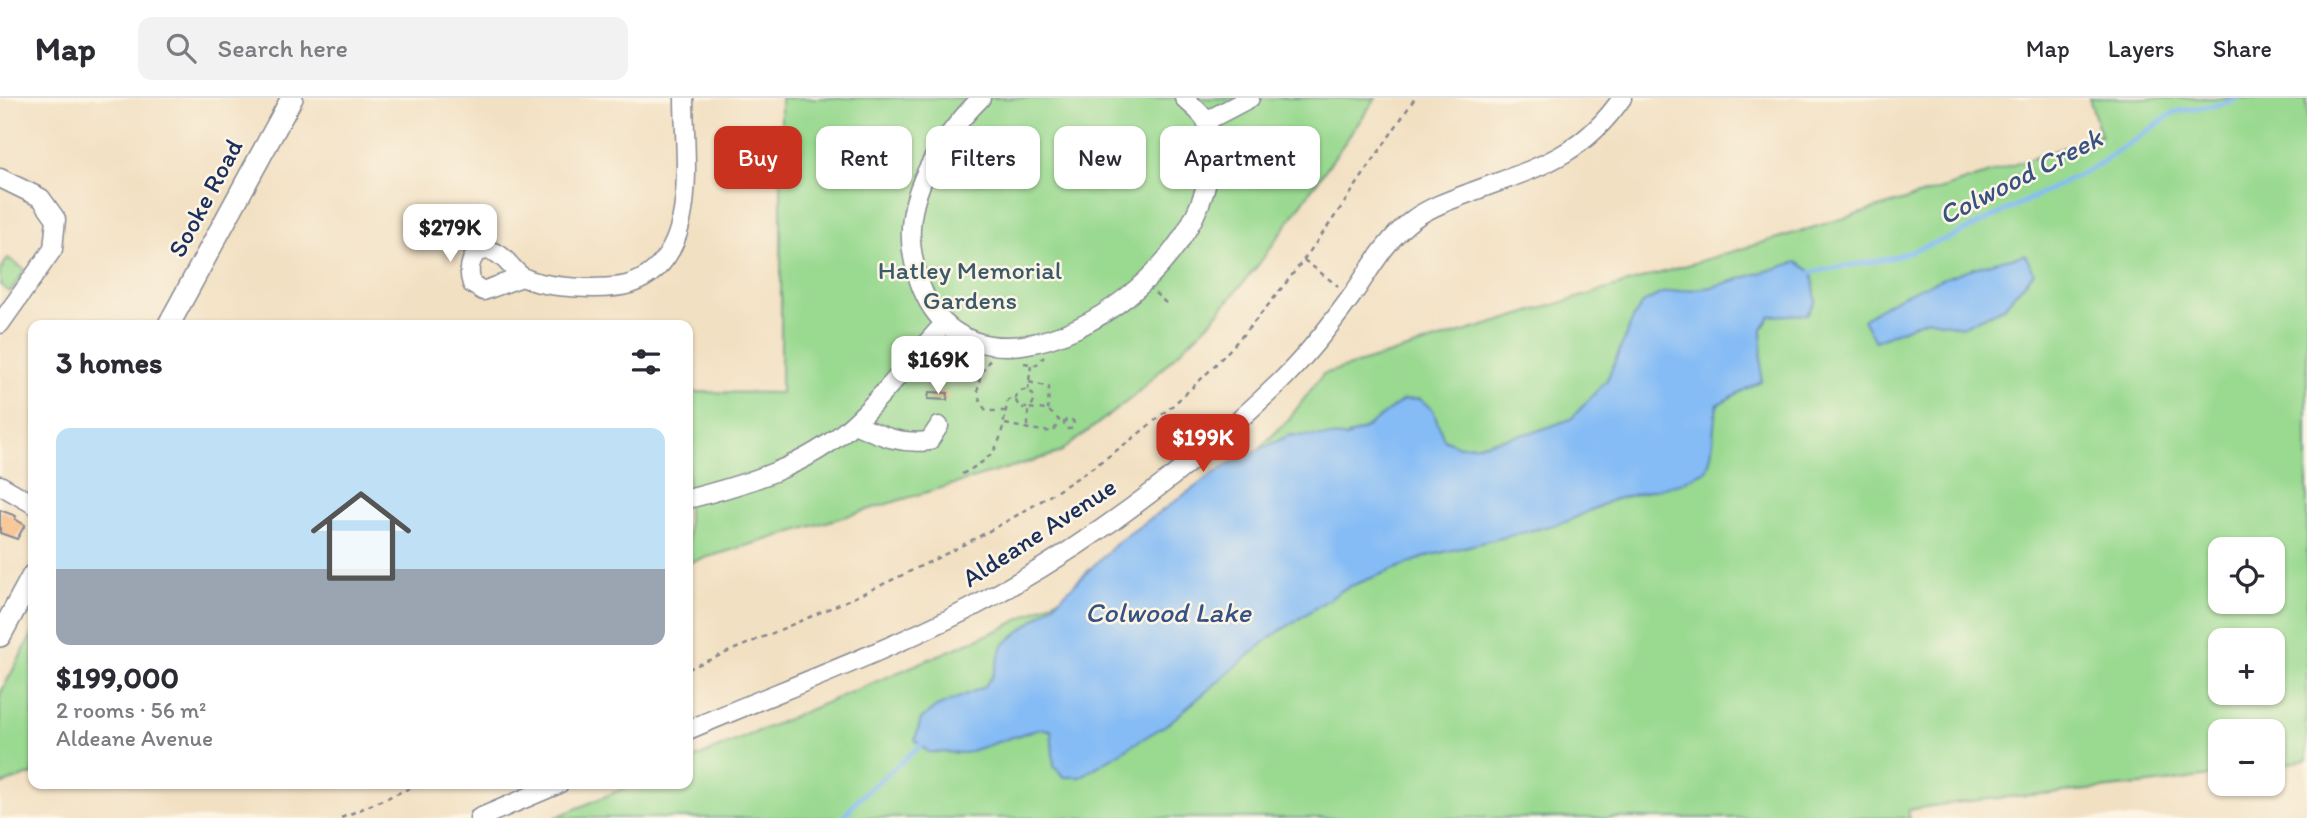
<!DOCTYPE html>
<meta charset="utf-8">
<style>
body{margin:0;font-family:Itim,sans-serif;background:#f2f2f3;color:#2b2b33;height:100vh;display:flex;flex-direction:column;font-size:26px;white-space:nowrap}
*{box-sizing:border-box;margin:0}
p{font-size:23px;color:#7c7c81}
.icon{flex:none;width:38px;height:38px;fill:none;stroke:currentColor;stroke-width:2;stroke-linecap:round;stroke-linejoin:round}
.map{position:relative;flex:1;overflow:hidden}
.side{position:absolute;left:28px;top:222px;width:665px;height:469px;display:flex;flex-direction:column;background:#fff;border-radius:14px;box-shadow:0 2px 5px #0004}
.side>*{flex:none}
.top-card{position:absolute;left:714px;top:28px;width:665px;height:63px;display:flex;gap:14px}
.tools{position:absolute;left:2208px;top:439px;display:grid;gap:14px}
.tools a{display:grid;place-items:center;width:77px;height:77px;border-radius:14px;background:#fff;box-shadow:0 2px 5px #0004;font-size:35px}
.price{position:absolute;translate:-50% -60px;padding:0 16px;border-radius:14px;background:#fff;color:#222;font-size:23px;line-height:46px;filter:drop-shadow(0 2px 4px #0008)}
.price::after{content:'';position:absolute;left:50%;top:42px;width:21px;height:16px;margin-left:-10px;background:inherit;clip-path:polygon(0 0,100% 0,50% 100%)}
.price.on{background:#c8321e;color:#fff}
ul{padding:0;list-style:none}
li{display:grid;align-content:center;gap:14px;height:371px;padding:0 28px}
li span{display:grid;place-items:center;height:217px;border-radius:14px;color:#555}
li>.icon{margin-inline-start:auto}
span .icon{width:126px;height:126px;fill:#fffc;stroke-width:1}
li b{font-size:30px}
h2{display:flex;justify-content:space-between;align-items:center;height:84px;padding:0 28px;font-size:30px}
.chip{padding:0 24px;border-radius:14px;background:#fff;box-shadow:0 2px 5px #0004;font-size:24px;line-height:63px}
.chip.on{background:#c8321e;color:#fff}
header{display:flex;align-items:center;gap:42px;box-sizing:border-box;height:98px;padding:0 35px;background:#fff;border-bottom:2px solid #e1e1e2}
header strong{font-size:33px}
nav{display:flex;gap:38px;margin-inline-start:auto;font-size:24px}
.search{width:490px;height:63px;background:#f2f2f3;display:flex;align-items:center;gap:18px;box-sizing:border-box;padding:0 24px;border-radius:14px;color:#7c7c81;font-size:26px}
.map>svg:first-child{display:block}
</style>
<header>
<strong>Map</strong>
<div class="search"><svg class="icon" aria-label="search" viewBox="0 0 24 24"><circle cx="10" cy="10" r="6"/><path d="M15 15l6 6"/></svg>Search here</div>
<nav><a>Map</a><a>Layers</a><a>Share</a></nav>
</header>
<div class="map">
<svg width="2307" height="720" viewBox="0 0 2307 720">
<rect width="100%" height="100%" fill="#fcf5e5"/>
<filter id="ink" filterUnits="userSpaceOnUse"><feTurbulence type="fractalNoise" baseFrequency=".0143" numOctaves="2"/><feDisplacementMap in="SourceGraphic" scale="14" xChannelSelector="R" yChannelSelector="G"/><feConvolveMatrix kernelMatrix="1 2 1 2 8 2 1 2 1" color-interpolation-filters="sRGB"/></filter>
<filter id="wash" filterUnits="userSpaceOnUse"><feTurbulence type="fractalNoise" baseFrequency=".00686" numOctaves="4" result="noise"/><feDisplacementMap in="SourceGraphic" scale="28" xChannelSelector="R" yChannelSelector="G"/><feGaussianBlur stdDeviation="1.57" result="paint"/><feColorMatrix in="noise" values="0 0 0 0 0 0 0 0 0 0 0 0 0 0 0 0 0 1.4 0 .05"/><feComposite in="paint" operator="in"/></filter>
<g filter="url(#wash)">
<rect width="100%" height="100%" fill="#f2e0c2"/>
<path fill="#99d990" stroke="#5a8477" stroke-width="2" fill-rule="evenodd" d="M781,0H1376L1259,166L1212,222L1134,298L1059,355L688,465V294L781,295Z
M2089,0H2307V662L2273,668V634H2221V676C2117,694 2012,694 1908,712L1910,720H554L634,686H688V663L1003,530L1086,486L1229,381L1288,322L1323,276L1945,90L2101,37ZM2221,452H2273V504H2221ZM2221,542H2273V595H2221Z
M8,160L25,172L10,194L0,187V173Z
M33,535V676L0,687V596Z"/>
<path fill="#85bcf5" stroke="#5076aa" stroke-width="2" d="M2025,157L2034,174L2003,210L1962,229L1927,221L1875,243L1863,222C1900,192 1978,166 2025,157Z
M1797,164L1812,174L1816,203L1807,216L1770,218L1762,231L1761,283L1718,306C1711,328 1716,351 1706,373L1678,386L1612,402L1566,424L1428,458L1346,490L1271,539L1169,625L1080,679H1064L1054,668L1051,632L1037,631L965,655L928,654L915,642L921,621L936,609L984,589L993,577L1003,547L1055,505L1119,443L1226,367L1290,337L1346,339L1363,332L1403,302L1420,301L1433,312L1444,341L1459,348L1477,347L1537,333L1571,321L1607,282L1634,218L1644,204L1662,195L1712,189Z"/>
<g fill="none" stroke-linecap="round" stroke-linejoin="round">
<path stroke="#85bcf5" stroke-width="5" d="M1812,174L1887,161L1952,139L2095,69L2175,14L2222,6L2239,0
M843,720L858,701L920,648"/>
</g>
<g id="blocks">
<path fill="#f6b278" d="M929,294L948,295L947,302L928,301Z
M0,412L16,418L15,421L25,427L17,441L0,435Z"/>
</g>
</g>
<g filter="url(#ink)">
<use href="#blocks" fill-opacity="0" stroke="#868890" stroke-width="2"/>
<g fill="none" stroke-linecap="round" stroke-linejoin="round">
<g stroke="#868890" stroke-width="21">
<path id="minor" d="M981,0C940,41 901,99 913,159C948,351 1213,193 1210,55C1210,46 1210,32 1206,23C1202,15 1191,7 1184,0
M1206,23L1250,0
M0,80L41,100L56,121L53,151L0,226
M522,179L483,193L472,186C467,172 470,149 491,153C504,156 510,169 520,177C538,191 608,193 630,186C702,162 684,59 684,0
M854,326C880,337 900,347 929,343L939,328
M0,387L33,406
M688,401C746,386 808,368 853,326C886,296 913,258 944,226
M688,632C782,592 878,557 969,511C1082,452 1189,372 1281,283C1306,258 1330,228 1351,199C1370,172 1385,143 1412,122C1428,110 1450,102 1469,95C1534,70 1580,61 1622,0
M479,720L559,686"/>
</g>
<g stroke="#868890" stroke-width="24">
<path id="major" d="M168,228L292,0
M0,538L33,477"/>
</g>
<path stroke="#868890" stroke-width="2.5" stroke-dasharray="5 5" stroke-linecap="butt" d="M1304,162L1338,188
M1155,195L1168,207
M990,262C978,276 972,298 987,313H1006
M1024,265L1036,267L1044,259
M1029,284L1049,289L1048,312
M1016 301a9 9 0 1 1 18 0a9 9 0 1 1-18 0Z
M1028,292L1031,267
M1064 326a5 5 0 1 1 10 0a5 5 0 1 1-10 0Z
M1005,326C1021,329 1038,334 1054,333L1059,322L1048,312L1028,310V330
M962,376C1004,354 999,344 1008,302L1016,300
M688,571C866,495 1055,421 1197,285C1284,201 1348,99 1415,0
M341,720L419,686"/>
<use href="#minor" stroke="#fff" stroke-width="18"/>
<use href="#major" stroke="#fff" stroke-width="21"/>
</g>
</g>
<g text-anchor="middle" stroke-width="5" stroke-linejoin="round" paint-order="stroke">
<g font-size="26" fill="#1b2f5e" stroke="#fcf5e5">
<text transform="translate(205 100) rotate(-62)" y="9">Sooke Road</text>
<text transform="translate(1039 434) rotate(-33)" y="9">Aldeane Avenue</text>
</g>
<g font-size="26" fill="#3a5a6a" stroke="#fcf5e5">
<text x="970" y="181">Hatley Memorial<tspan x="970" dy="30">Gardens</tspan></text>
</g>
<g font-size="28" font-style="italic" fill="#365284" stroke="#fcf5e5">
<text transform="translate(2020 78) rotate(-27)" y="10">Colwood Creek</text>
<text x="1168" y="524">Colwood Lake</text>
</g>
</g>
</svg>
<div class="tools">
<a><svg class="icon" aria-label="locate" viewBox="0 0 24 24"><circle cx="12" cy="12" r="6"/><path d="M12 2v4M12 18v4M2 12h4M18 12h4"/></svg></a>
<a>+</a>
<a>−</a>
</div>
<b class="price" style="left:450px;top:166px">$279K</b>
<b class="price" style="left:938px;top:298px">$169K</b>
<b class="price on" style="left:1203px;top:376px">$199K</b>
<div class="top-card">
<a class="chip on">Buy</a>
<a class="chip">Rent</a>
<a class="chip">Filters</a>
<a class="chip">New</a>
<a class="chip">Apartment</a>
</div>
<section class="side">
<h2>3 homes<svg class="icon" aria-label="filters" viewBox="0 0 24 24"><path d="M4 7h16M4 17h16"/><circle cx="9" cy="7" r="2"/><circle cx="15" cy="17" r="2"/></svg></h2>
<ul>
<li><span style="background:linear-gradient(#bfe0f5 65%,#9aa5b1 0)"><svg class="icon" aria-label="home" viewBox="0 0 24 24"><path d="M3 11l9-7 9 7M6 9v11h12V9"/></svg></span><div><b>$199,000</b><p>2 rooms · 56 m²</p><p>Aldeane Avenue</p></div></li>
</ul>
</section>
</div>
